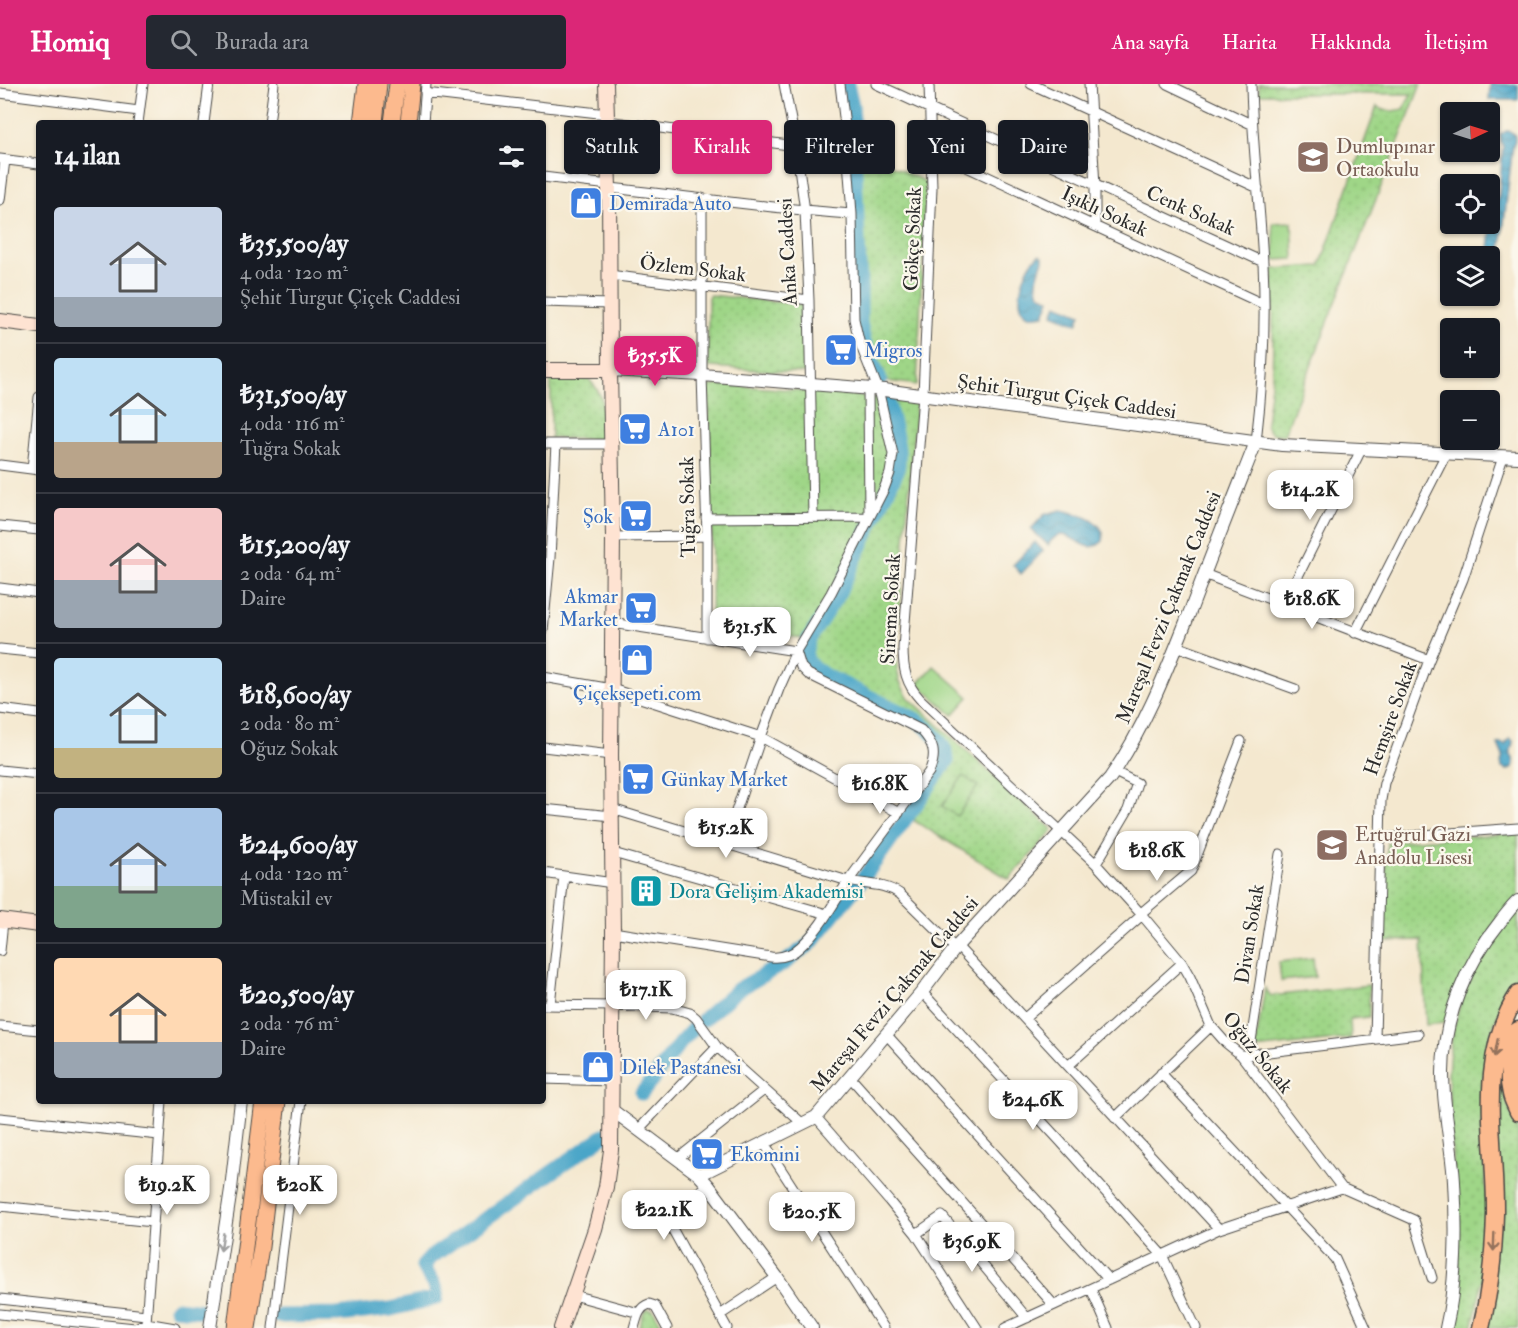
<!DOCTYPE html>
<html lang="tr">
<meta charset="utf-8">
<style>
body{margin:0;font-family:"IM FELL Double Pica",serif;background:#242831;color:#f1f3f6;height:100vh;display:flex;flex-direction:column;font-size:22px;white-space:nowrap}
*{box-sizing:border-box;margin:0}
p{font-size:20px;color:#9ea1a6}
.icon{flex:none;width:33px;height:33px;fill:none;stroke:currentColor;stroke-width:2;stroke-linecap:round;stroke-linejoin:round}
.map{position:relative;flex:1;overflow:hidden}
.drawer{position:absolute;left:36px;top:36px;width:510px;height:984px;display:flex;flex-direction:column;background:#171b24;border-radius:6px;box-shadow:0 2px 4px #0004}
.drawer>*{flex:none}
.guide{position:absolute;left:564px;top:36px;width:570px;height:54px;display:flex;gap:12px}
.needle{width:39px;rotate:86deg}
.buttons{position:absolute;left:1440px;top:18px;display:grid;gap:12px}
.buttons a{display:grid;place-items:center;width:60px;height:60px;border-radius:6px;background:#171b24;box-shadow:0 2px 4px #0004;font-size:30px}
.price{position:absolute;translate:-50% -51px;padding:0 14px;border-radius:12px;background:#fff;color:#222;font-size:20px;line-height:39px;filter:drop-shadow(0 2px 3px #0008)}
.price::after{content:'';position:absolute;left:50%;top:36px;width:18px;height:14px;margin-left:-9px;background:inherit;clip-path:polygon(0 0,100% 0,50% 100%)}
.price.current{background:#db2777;color:#fff}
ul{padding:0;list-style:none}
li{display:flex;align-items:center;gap:18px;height:150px;padding:0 18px}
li+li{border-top:2px solid #363941}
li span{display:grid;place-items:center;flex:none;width:168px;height:120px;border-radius:6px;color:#555}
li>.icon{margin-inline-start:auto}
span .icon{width:72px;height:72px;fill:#fffc;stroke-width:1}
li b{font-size:26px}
h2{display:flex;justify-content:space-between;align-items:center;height:72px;padding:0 18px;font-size:26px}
.tag{padding:0 21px;border-radius:6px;background:#171b24;box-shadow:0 2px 4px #0004;font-size:21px;line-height:54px}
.tag.current{background:#db2777;color:#fff}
header{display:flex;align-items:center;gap:36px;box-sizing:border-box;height:84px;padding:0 30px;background:#db2777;color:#fff}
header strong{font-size:28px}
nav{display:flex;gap:33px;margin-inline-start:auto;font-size:21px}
.search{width:420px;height:54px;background:#242831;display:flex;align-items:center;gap:15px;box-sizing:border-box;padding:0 21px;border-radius:6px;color:#9ea1a6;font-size:22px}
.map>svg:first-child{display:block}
</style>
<header>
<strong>Homiq</strong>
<div class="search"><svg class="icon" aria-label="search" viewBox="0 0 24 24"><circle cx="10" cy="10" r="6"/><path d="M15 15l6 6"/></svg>Burada ara</div>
<nav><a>Ana sayfa</a><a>Harita</a><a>Hakkında</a><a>İletişim</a></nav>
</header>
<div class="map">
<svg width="1518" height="1244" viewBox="0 0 1518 1244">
<defs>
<pattern id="grass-dots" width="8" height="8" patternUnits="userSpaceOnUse" patternTransform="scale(1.5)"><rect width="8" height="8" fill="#9fd687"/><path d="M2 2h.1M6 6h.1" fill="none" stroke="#89b875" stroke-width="1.8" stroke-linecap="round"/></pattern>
<pattern id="water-waves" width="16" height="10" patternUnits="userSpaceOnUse" patternTransform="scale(1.5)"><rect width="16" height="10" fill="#4aa5c8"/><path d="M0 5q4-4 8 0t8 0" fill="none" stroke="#3e87a3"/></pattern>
</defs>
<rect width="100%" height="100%" fill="#fbf7ec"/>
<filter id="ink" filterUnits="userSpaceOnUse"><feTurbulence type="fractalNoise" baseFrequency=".0167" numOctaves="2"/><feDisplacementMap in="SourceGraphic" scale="12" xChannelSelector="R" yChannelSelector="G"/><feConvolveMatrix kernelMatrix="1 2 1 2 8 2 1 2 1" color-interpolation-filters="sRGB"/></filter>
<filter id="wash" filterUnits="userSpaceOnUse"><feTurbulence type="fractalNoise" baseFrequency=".008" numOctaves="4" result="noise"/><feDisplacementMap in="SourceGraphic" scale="24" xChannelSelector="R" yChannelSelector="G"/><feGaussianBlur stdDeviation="1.35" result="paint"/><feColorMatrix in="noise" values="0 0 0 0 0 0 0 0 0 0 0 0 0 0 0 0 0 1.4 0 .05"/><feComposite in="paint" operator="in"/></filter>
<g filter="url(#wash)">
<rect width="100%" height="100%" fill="#f4e8cf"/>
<path fill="url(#grass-dots)" stroke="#658059" stroke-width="1.5" d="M1259,0H1421L1284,351C1274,350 1267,350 1266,339L1272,292L1273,262V185L1320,182L1377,22C1385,29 1394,27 1404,25L1411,10H1259Z
M854,64L926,98L917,301L880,296L864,257L860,239V203Z
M710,211L804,221L805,284L804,289L710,283L708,282V213Z
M551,294H588L597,305L602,316V355L551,354Z
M724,301L839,309L916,319L896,570C897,589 898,599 909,614L1053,746L1009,795L908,733L947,677C948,662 929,644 917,636L824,591C805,579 803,576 809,555L711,542L712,449L708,302Z
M1518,749V812L1444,939L1426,941L1422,856L1383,857L1387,758Z
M1518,827V894C1471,959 1482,1033 1486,1107C1488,1153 1484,1200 1472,1244H1451L1459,1196L1448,991C1449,972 1451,953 1456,935C1466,895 1489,856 1518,827Z
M1369,901V933L1350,935L1351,954L1255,965L1265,904L1271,912Z
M1496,1004L1505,1005L1507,1019L1518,1045V1244H1488Z
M648,1225L653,1226L663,1244H639L644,1228Z"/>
<path fill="#9fd687" stroke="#658059" stroke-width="1.5" d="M1292,138L1294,175L1275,176L1273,139Z
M934,582L969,613L953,631L918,600Z
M963,692L978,702L957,732L942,722Z
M1313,874L1315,893L1281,897L1279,878Z"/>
<path fill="url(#water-waves)" stroke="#3a687a" stroke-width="1.5" d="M1490,0L1518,1V16H1489Z
M1506,47C1515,47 1517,54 1513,61L1500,173V186L1497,189L1490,190V172H1485L1489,168L1491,141L1494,126L1499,110L1503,62L1501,59L1500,51Z
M1039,171L1043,173V176C1039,188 1034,198 1039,210L1050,215L1044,231C1002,241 1025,179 1039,171Z
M1057,220L1081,230L1077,240L1053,230Z
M1061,426C1076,429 1107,436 1103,457C1082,478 1067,432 1048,461L1031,445L1045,430Z
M1035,458L1043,467L1021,490L1013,481Z
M1510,654L1513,657C1513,661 1510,665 1511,670C1513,676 1516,678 1512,685L1507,686L1502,684L1501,679L1503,672L1498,660L1501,659L1505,661Z"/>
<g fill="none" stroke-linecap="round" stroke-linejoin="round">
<path stroke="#4aa5c8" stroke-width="15" d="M847,0L852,21L854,64L860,203V239L864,257L880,296
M704,935L737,906L783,880L810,860L864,793L947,677C948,662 929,644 917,636L824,591L808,579L805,568L807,562L809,555L838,510L897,387C902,364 892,338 887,316
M642,1009L681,958L694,944
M176,1224L204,1227
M278,1232L337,1231L391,1225L436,1214C438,1197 428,1195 423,1182L431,1173L605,1051"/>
</g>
</g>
<g filter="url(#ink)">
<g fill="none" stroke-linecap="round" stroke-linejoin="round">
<g stroke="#494744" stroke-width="11">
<path id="minor" d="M784,0L796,62L805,127L809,216L813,433
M876,0L1263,178
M929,0L932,104L923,311L903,564C903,585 906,600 920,615L1096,780L1142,831L1182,879L1190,893L1211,942L1226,959L1241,971L1342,1104L1414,1136L1432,1194
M1031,0L1258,104
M1089,0L1095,102V142
M1167,0L1251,40
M1251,0C1252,60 1260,119 1263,179C1266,239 1263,299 1256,358
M0,9L139,27
M425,9L607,30
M607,37L796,62
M138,39L143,0
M204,39L209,0
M269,39L274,0
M423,39L426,0
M932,67L1263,220
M0,75L39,80
M543,93L609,101
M609,104C690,112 771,125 852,130
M702,114V291L707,452V554
M0,116L5,76
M609,191L809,216
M543,218L609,220
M543,360H612
M0,381L39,386
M32,385L39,313
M706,434L869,433L868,304
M0,442L39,446
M613,453L707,452
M1204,490L1429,576
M0,504L39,509
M1284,520L1361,366
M612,539L796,567
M543,547L550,474L556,360
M1355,549L1446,370
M1176,562L1295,605
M0,565L39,569
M543,593L612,605L761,653L899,729
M0,625L39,630
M543,663L611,671
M0,686L39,690
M543,725L612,732
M612,725L848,797C866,801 884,799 900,810L955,864
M1381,754L1518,744
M725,760L761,653L779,605L796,567L831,509L884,405L890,389L893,370L878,305L859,257L854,235L852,130L846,50L840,0
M613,769L827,830
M1096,780L1128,726L1137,699L1115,688
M543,789L613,799
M1140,830L1191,787L1241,657
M613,848L771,873C782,874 792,871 800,863C821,844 834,818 849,796C875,760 902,724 929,688C937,670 934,660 921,646L808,590L801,583L796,567
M957,862L1219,1145
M0,867L3,837
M922,908L1060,1057L1162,1171L1196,1244
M543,921L613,922L672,924L690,929L696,934L717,963L803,1040
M550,921L564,792
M1025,934L1142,831
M0,942L39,946
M886,950L1109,1196
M1375,955L1381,716L1384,699L1429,576L1463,495L1503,373
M1249,970L1280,770
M1245,971L1418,950
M1068,982L1182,879
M1161,989L1335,1175L1366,1244
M850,993L1054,1221
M543,995L612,997
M162,1017L146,1239L175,1244
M816,1033L889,1117L916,1150L977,1244
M0,1034L159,1051
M1115,1034L1211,942
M638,1046L717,963
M764,1059L884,1244
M677,1075L764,1006
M709,1102L663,1128L727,1244
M0,1122L153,1138
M916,1150L942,1132L1027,1234
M1091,1205L1108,1244
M573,1211L639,1229
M0,1215L146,1231
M0,1230L135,1244L146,1239
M720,1231L777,1193
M273,1244L301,1017
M634,1244C637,1234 638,1224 649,1220L655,1222L667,1244
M1005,1244L1219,1145L1342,1104"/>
</g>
<g stroke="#494744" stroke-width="14">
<path id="tertiary" d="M610,286L702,291L884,306L1282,361L1518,373
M612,1026L699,1091L709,1102L777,1193L812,1244
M699,1091L816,1033L922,908L957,862L1110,694C1146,642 1168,583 1191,525C1212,469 1234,414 1256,358
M210,1244L231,1105L241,1017
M1446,1244C1457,1197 1457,1147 1454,1098C1452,1062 1443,1026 1443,989C1443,934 1466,880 1500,838C1506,831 1511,823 1518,817"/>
</g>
<g stroke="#494744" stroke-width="16">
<path id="secondary" d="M0,237L39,242
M543,286H610
M0,836L39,841
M561,1244L595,1145L606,1103L611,1066L613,848L611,671L613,453L610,286L609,104L606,0"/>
</g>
<g stroke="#494744" stroke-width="17">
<path id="trunk" d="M361,39L366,0
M375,39L379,0
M392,39L397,0
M408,39L412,0
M235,1244L263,1017
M248,1244L261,1163L278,1017"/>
</g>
<g stroke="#494744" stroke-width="19">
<path id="motorway" d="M1518,946C1509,965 1506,989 1511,1010C1512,1016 1516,1022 1518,1028
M1481,1244C1490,1207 1494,1169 1495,1130C1496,1056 1475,977 1518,910"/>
</g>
<use href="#minor" stroke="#fff" stroke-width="9"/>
<use href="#tertiary" stroke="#fff" stroke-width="12"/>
<use href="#secondary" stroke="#fee3d2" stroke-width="14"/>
<use href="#trunk" stroke="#fcba8e" stroke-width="15"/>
<use href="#motorway" stroke="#fcba8e" stroke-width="16"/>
</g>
<defs><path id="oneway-shaft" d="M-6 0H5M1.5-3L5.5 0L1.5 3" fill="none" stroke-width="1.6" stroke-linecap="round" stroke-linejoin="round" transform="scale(1.5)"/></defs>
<g stroke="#94725c">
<use href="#oneway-shaft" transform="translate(1496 964) rotate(101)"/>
<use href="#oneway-shaft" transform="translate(1494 1158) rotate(92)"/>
</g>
<use stroke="#a0a0a0" href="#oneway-shaft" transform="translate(222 1158) rotate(99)"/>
</g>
<defs>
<g id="school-square" transform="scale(1.725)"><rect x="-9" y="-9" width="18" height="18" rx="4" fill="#8d6e63" stroke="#fbf7ec"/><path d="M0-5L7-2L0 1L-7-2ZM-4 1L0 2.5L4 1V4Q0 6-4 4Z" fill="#fff"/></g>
<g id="shop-square" transform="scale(1.725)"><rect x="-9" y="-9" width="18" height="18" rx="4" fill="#3f7fe0" stroke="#fbf7ec"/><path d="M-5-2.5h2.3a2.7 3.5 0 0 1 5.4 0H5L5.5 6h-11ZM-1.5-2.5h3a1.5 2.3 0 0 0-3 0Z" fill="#fff"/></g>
<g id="supermarket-square" transform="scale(1.725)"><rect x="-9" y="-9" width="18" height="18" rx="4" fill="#3f7fe0" stroke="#fbf7ec"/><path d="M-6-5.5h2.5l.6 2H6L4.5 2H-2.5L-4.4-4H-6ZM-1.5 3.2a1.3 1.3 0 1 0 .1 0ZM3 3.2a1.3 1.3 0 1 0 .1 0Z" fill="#fff"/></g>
<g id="building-square" transform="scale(1.725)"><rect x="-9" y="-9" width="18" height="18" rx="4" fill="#0f9aa8" stroke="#fbf7ec"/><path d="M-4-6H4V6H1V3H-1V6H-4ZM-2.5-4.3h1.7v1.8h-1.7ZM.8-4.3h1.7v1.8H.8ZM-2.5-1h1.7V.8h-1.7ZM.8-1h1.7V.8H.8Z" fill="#fff"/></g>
</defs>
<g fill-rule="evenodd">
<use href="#school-square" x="1313" y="73"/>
<use href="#shop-square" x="586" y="119"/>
<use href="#supermarket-square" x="841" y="266"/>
<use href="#supermarket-square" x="635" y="345"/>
<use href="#supermarket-square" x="636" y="432"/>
<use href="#supermarket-square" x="641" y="524"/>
<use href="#shop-square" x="637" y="576"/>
<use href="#supermarket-square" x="638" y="695"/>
<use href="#school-square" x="1332" y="761"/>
<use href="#building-square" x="646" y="807"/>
<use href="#shop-square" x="598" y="983"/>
<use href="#supermarket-square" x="707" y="1070"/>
</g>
<g text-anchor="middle" stroke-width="4.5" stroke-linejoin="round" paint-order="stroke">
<g font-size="20" fill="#785e54" stroke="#fbf7ec" text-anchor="start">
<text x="1336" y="69">Dumlupınar<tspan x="1336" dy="23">Ortaokulu</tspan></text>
<text x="1355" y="757">Ertuğrul Gazi<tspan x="1355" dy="23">Anadolu Lisesi</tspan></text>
</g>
<g font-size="20" fill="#366cbe" stroke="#fbf7ec" text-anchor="start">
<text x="609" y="126">Demirada Auto</text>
<text x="864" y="273">Migros</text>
<text x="658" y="352">A101</text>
<text x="613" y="439" text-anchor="end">Şok</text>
<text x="618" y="519" text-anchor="end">Akmar<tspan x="618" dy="23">Market</tspan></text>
<text x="637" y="616" text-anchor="middle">Çiçeksepeti.com</text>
<text x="661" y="702">Günkay Market</text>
<text x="621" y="990">Dilek Pastanesi</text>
<text x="730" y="1077">Ekomini</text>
</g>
<g font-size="20" fill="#2b2b2b" stroke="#fbf7ec">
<text transform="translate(1191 126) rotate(24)" y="7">Cenk Sokak</text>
<text transform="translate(1105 127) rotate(25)" y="7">Işıklı Sokak</text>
<text transform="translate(912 155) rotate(-88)" y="7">Gökçe Sokak</text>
<text transform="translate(787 168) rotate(-93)" y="7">Anka Caddesi</text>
<text transform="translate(693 184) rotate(7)" y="7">Özlem Sokak</text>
<text transform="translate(1067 312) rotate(8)" y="7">Şehit Turgut Çiçek Caddesi</text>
<text transform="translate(687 423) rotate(-91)" y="7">Tuğra Sokak</text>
<text transform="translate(1168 523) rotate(-68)" y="7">Mareşal Fevzi Çakmak Caddesi</text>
<text transform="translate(890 525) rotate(-87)" y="7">Sinema Sokak</text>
<text transform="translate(1390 634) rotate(-70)" y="7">Hemşire Sokak</text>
<text transform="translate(1249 850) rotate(-81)" y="7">Divan Sokak</text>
<text transform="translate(894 910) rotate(-50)" y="7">Mareşal Fevzi Çakmak Caddesi</text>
<text transform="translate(1258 968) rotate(51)" y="7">Oğuz Sokak</text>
</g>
<g font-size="20" fill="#0d838f" stroke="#fbf7ec" text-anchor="start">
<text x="669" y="814">Dora Gelişim Akademisi</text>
</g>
</g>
</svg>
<div class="buttons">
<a><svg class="needle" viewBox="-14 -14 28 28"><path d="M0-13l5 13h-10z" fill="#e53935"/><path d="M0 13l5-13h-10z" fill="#9ea1a6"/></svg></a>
<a><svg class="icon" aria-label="locate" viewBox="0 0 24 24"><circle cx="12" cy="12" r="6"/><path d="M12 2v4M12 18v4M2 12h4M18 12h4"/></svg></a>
<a><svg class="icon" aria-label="layers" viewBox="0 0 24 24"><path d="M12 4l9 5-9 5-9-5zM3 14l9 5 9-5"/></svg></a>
<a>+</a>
<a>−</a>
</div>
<b class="price current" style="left:655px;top:303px">₺35.5K</b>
<b class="price" style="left:1310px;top:437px">₺14.2K</b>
<b class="price" style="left:1312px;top:546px">₺18.6K</b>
<b class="price" style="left:750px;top:574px">₺31.5K</b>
<b class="price" style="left:880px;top:731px">₺16.8K</b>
<b class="price" style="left:726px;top:775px">₺15.2K</b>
<b class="price" style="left:1157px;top:798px">₺18.6K</b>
<b class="price" style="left:646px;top:937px">₺17.1K</b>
<b class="price" style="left:1033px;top:1047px">₺24.6K</b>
<b class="price" style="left:167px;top:1132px">₺19.2K</b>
<b class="price" style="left:300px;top:1132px">₺20K</b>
<b class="price" style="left:664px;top:1157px">₺22.1K</b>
<b class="price" style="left:812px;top:1159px">₺20.5K</b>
<b class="price" style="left:972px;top:1189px">₺36.9K</b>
<div class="guide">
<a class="tag">Satılık</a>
<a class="tag current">Kiralık</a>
<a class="tag">Filtreler</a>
<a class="tag">Yeni</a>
<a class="tag">Daire</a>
</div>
<section class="drawer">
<h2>14 ilan<svg class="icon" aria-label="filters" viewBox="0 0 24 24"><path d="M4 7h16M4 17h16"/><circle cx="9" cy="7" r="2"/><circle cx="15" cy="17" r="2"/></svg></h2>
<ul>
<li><span style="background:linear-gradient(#c9d6e8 75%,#9aa5b1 0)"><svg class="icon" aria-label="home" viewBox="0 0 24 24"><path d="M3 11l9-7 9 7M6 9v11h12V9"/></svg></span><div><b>₺35,500/ay</b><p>4 oda · 120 m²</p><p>Şehit Turgut Çiçek Caddesi</p></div></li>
<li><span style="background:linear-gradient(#bfe0f5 70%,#b9a48a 0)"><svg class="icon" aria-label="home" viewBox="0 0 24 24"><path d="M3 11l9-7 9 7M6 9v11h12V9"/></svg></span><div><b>₺31,500/ay</b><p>4 oda · 116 m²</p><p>Tuğra Sokak</p></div></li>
<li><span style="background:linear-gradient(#f6c9c9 60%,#9aa5b1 0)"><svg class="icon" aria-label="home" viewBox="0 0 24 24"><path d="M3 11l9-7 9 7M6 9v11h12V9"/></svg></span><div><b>₺15,200/ay</b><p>2 oda · 64 m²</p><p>Daire</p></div></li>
<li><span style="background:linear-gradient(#bfe0f5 75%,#c2b280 0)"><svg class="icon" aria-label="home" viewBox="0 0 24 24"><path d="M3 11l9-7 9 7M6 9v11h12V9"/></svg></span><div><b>₺18,600/ay</b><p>2 oda · 80 m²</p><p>Oğuz Sokak</p></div></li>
<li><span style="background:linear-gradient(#a9c7e8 65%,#7fa58c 0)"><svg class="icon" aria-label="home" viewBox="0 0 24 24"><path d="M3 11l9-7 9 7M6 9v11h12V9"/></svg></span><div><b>₺24,600/ay</b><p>4 oda · 120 m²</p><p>Müstakil ev</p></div></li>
<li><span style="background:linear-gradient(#ffd9b3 70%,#9aa5b1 0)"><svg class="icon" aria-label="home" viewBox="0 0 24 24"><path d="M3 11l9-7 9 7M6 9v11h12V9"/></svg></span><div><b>₺20,500/ay</b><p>2 oda · 76 m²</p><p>Daire</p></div></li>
</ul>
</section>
</div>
